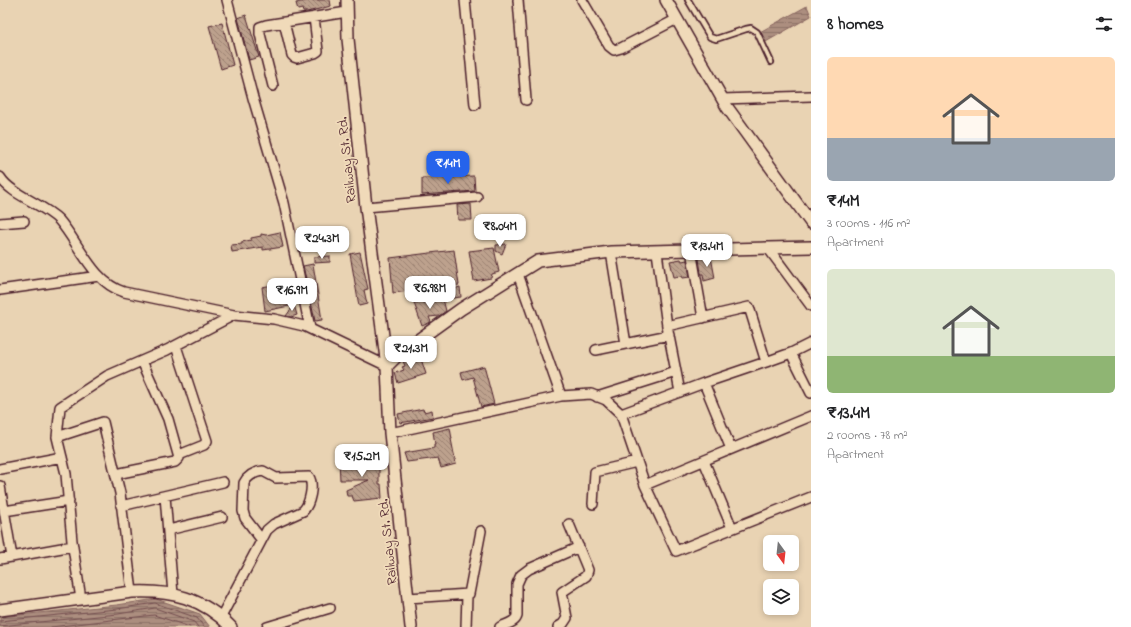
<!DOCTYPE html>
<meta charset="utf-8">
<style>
body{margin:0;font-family:"Indie Flower",sans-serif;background:#f6f6f6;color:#202124;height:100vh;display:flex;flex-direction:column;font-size:15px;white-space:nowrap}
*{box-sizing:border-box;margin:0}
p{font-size:13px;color:#757577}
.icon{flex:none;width:22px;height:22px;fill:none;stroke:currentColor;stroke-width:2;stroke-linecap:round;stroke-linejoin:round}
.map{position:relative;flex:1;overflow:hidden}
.drawer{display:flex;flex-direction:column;background:#fff;width:320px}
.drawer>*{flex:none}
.needle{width:26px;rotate:165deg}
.tools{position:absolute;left:763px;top:535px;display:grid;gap:8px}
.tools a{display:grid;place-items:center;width:36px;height:36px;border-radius:6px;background:#fff;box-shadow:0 2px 6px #0003;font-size:20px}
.price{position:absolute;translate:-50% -34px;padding:0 9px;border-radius:8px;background:#fff;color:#222;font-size:13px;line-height:26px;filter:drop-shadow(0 1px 2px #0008)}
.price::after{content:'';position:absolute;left:50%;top:24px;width:12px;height:9px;margin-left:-6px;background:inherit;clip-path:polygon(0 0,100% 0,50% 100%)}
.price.on{background:#2563eb;color:#fff}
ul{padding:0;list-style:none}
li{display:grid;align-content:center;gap:8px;height:212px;padding:0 16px}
li span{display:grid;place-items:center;height:124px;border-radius:6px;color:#555}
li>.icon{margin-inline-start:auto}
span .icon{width:72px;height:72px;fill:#fffc;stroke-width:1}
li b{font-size:17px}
h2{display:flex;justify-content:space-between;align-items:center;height:48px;padding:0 16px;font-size:17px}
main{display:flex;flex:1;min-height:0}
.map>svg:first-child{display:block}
</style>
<main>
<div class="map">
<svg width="811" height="627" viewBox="0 0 811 627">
<defs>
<pattern id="water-rules" width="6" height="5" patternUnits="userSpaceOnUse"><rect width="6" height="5" fill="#ac8e7f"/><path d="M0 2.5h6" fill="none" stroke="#8e7368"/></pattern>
<pattern id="building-back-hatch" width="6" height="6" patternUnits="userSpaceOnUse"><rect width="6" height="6" fill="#bda18d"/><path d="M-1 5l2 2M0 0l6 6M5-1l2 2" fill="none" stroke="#9c8373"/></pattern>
</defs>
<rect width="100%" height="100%" fill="#e9d3b3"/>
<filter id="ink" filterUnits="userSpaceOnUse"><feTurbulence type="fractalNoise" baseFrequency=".025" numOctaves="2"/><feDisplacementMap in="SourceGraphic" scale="8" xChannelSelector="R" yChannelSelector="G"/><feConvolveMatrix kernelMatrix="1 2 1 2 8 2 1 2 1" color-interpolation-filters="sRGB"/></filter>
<g filter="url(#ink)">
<path fill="url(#water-rules)" stroke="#85625d" d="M807,6L811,16L764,43L758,33Z
M156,599L200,614L210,627H0V617L117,605Z"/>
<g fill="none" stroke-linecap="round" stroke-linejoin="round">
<path stroke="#714b4d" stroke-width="1" d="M0,621L117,609L155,603L197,618L204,627
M0,626L118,614L155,608L194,622L198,627
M51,627L154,615L190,627"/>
</g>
<path fill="url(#building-back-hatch)" stroke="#4a1f2b" d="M310,0H330L331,6L307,12H303L302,9L298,10L296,3Z
M246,15L259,57L249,60L238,18Z
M222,23L233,65L221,69L209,26Z
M474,176L475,191L422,195V178Z
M471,204L472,220H458L457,205Z
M280,232L283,247L263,250V247L232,252L231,245L242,244V242L251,240V238L261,236V234L266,235Z
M506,244L502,254L496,251V245Z
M494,248L499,272L492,274L491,278L474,281L469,251Z
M454,250L459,285L393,293L390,258Z
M360,252L368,289L364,290L367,304L359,306L350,254Z
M330,256V262L314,263V257Z
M706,257H711L715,278L704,281L703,274H701L699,258Z
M681,259L682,261L687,260L690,277L683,278L682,276L674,277L670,261Z
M313,264L322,320L315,321L303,266Z
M273,285L274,288L295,285L296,293H292L294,305L265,311L262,287Z
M460,287L461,297L446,299L445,292Z
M443,299L446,311L439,316L429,317L431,322L422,326L414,303L423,300L424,303Z
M294,305L297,315L291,317L286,316Z
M420,356L426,374L398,383L395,373L404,370L402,367L405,366L403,361Z
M484,366L494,404L481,407L473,377L463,380L461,372Z
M423,409L424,412L432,410L433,417L400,423L398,414Z
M450,428L452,439H451L456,464L441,468L438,458L407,462L404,453L434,448V444H435L433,432Z
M379,459V484H381L382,498L354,501L352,496H347L346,490L369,480H340L339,460Z"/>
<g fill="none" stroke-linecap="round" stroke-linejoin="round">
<g stroke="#4a1f2b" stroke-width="8">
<path id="service" d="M688,0L710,37L716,39L746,29L751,28L757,32L771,62"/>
</g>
<g stroke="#4a1f2b" stroke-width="12">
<path id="minor" d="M227,0L253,98L284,203L310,328
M465,0L475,105
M518,0L526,100
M582,0L609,46L614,50L621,48L677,19
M284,22L292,55L294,57L297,58L315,53L318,51L314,17
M273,86L260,34V27L266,25L347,12
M722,99L811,96
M0,177C11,195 43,204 59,220C79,243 93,283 124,292L234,315L274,319L304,326L387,366
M366,207L477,197
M0,223L24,221
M768,248L811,306
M691,250L703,318
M611,252L626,344
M657,252L667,326L680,392
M518,274L561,396
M0,290L99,276
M667,326L749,307L766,362L704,383L621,414L645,485L676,551L811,497
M176,346L207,441L204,445L179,455
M596,350L669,335
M791,353L811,393
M766,362L791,353L811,343
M704,383L731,449
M597,397L676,372
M390,433L561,396L591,394L606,400L621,414
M57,437L60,407L107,376L167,350L234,315
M704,461L732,528
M0,469L62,457
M116,474L175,462L179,458L168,419L142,361
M645,485L811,416
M0,486L12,557
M165,496L173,594
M593,504L595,472L637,462
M121,506L223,482
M4,511L69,501
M168,530L222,517
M0,559L73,546
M408,598L469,594L481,531
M81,599L72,541L66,474L57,437L103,422L120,493L132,592
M221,617L267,530L274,524L303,511C310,504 314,485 309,477L276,478L263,471C254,472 248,475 244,483L243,511L245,518L261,539
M267,627L330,608
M466,627L467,595
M500,627C506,624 515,623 517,616V584L521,575L529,569L579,547
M558,627L563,624L567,618L562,592L586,576L588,570L569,524"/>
</g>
<g stroke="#4a1f2b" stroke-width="14">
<path id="tertiary" d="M347,0L348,39L366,207L387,366L390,433L411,627
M666,0L727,107L811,223
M387,366L400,353L461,309L538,261L611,252L811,247
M0,610L132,592C171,590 203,598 231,627"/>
</g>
<use href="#service" stroke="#f0dab9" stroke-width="4.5"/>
<use href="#minor" stroke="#f0dab9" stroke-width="9"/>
<use href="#tertiary" stroke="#f0dab9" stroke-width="11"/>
</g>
</g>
<g text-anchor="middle" stroke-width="3.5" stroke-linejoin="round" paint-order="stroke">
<g font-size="14" fill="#4a1f2b" stroke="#f0dab9">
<text transform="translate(346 160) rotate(-96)" y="5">Railway St. Rd.</text>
<text transform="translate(387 542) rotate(-96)" y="5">Railway St. Rd.</text>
</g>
</g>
</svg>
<div class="tools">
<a><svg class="needle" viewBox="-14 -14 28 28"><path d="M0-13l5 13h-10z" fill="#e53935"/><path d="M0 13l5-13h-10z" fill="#757577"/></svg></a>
<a><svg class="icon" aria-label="layers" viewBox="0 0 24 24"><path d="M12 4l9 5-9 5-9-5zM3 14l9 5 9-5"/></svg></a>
</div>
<b class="price on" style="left:448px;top:185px">₹14M</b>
<b class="price" style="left:500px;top:248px">₹8.04M</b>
<b class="price" style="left:322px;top:260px">₹24.3M</b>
<b class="price" style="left:707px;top:268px">₹13.4M</b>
<b class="price" style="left:430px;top:310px">₹6.98M</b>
<b class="price" style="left:292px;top:312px">₹16.9M</b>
<b class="price" style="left:411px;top:370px">₹21.3M</b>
<b class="price" style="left:362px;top:478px">₹15.2M</b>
</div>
<section class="drawer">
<h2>8 homes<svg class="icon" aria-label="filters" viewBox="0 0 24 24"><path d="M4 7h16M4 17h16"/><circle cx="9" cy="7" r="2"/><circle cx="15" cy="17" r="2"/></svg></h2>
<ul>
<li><span style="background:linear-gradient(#ffd9b3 65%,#9aa5b1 0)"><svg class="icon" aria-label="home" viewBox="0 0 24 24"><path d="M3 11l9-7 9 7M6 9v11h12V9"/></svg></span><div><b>₹14M</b><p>3 rooms · 116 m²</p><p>Apartment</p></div></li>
<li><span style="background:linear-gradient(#dfe7d0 70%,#8fb573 0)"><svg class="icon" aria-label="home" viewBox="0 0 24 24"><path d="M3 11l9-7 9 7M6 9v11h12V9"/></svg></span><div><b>₹13.4M</b><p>2 rooms · 78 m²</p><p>Apartment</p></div></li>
</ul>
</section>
</main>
